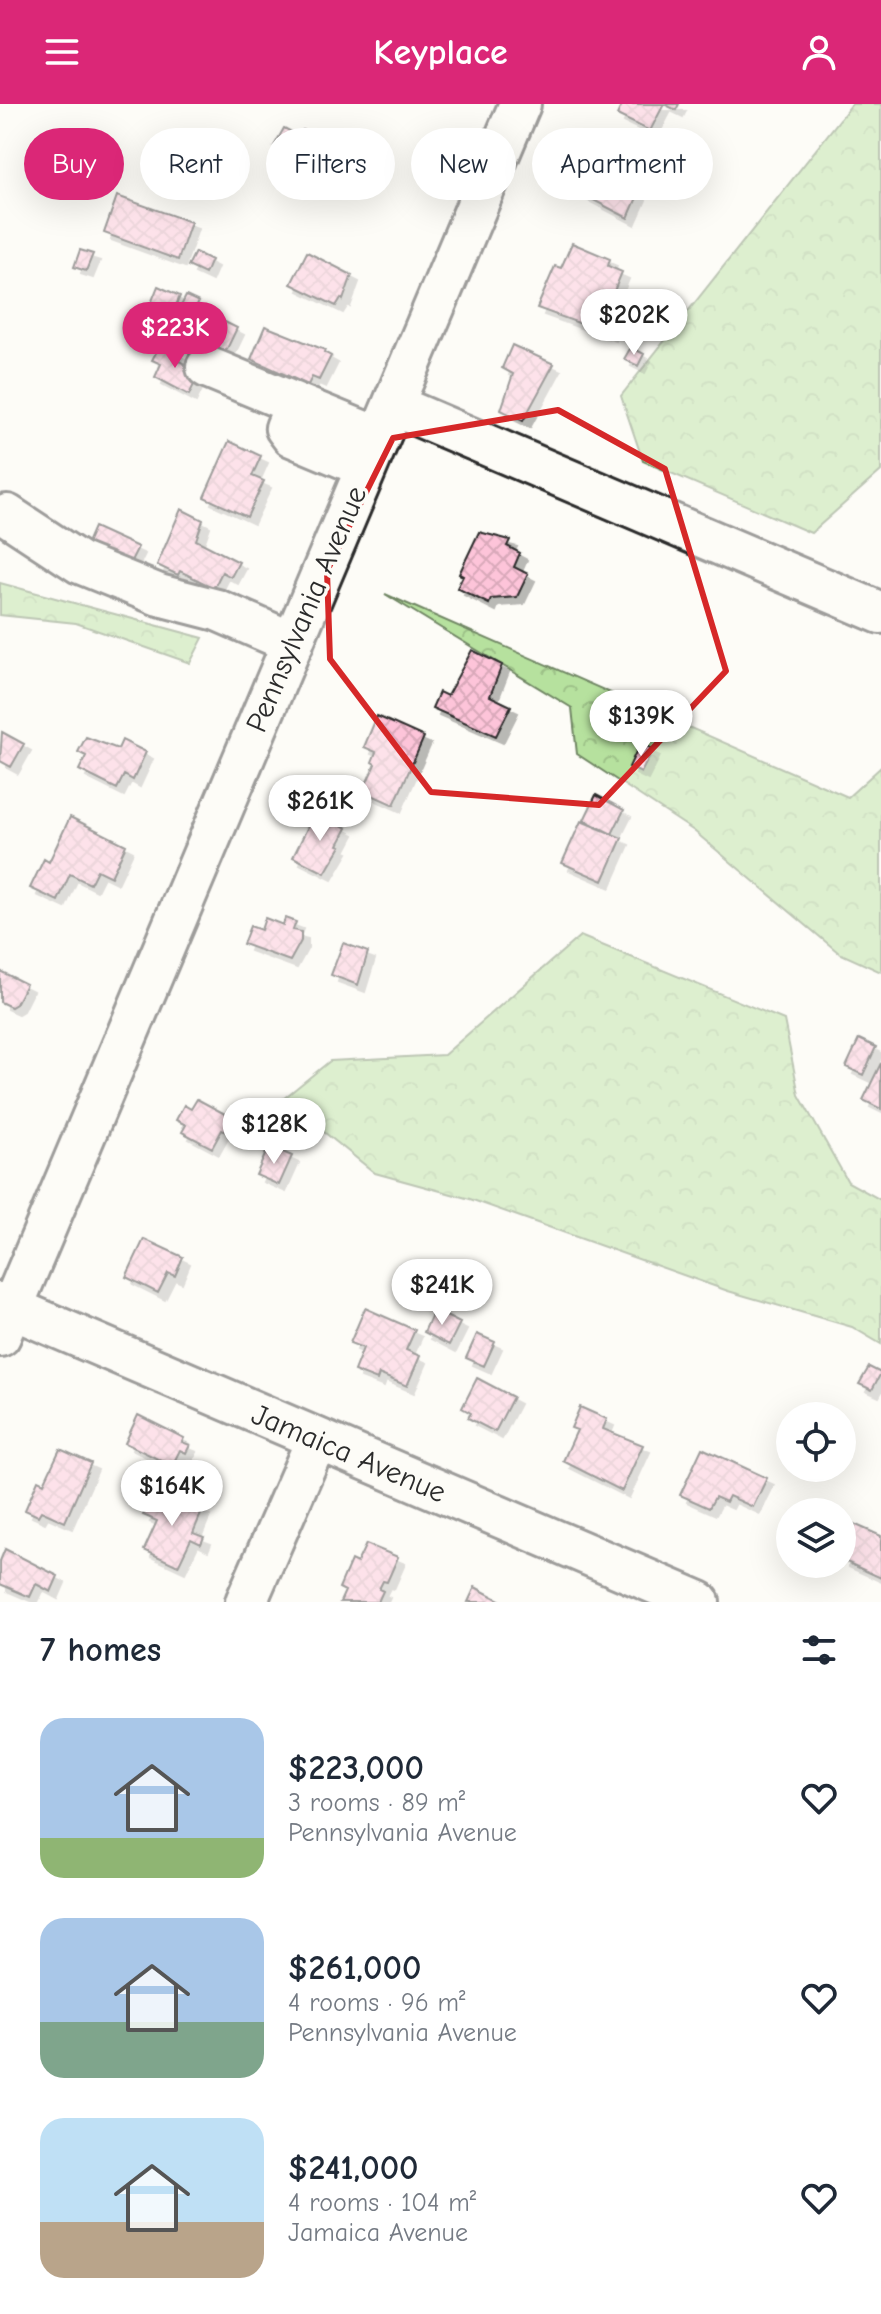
<!DOCTYPE html>
<meta charset="utf-8">
<style>
body{margin:0;font-family:"Comic Neue",sans-serif;background:#f2f2f3;color:#1f2937;height:100vh;display:flex;flex-direction:column;font-size:30px;white-space:nowrap}
*{box-sizing:border-box;margin:0}
p{font-size:26px;color:#747a83}
.icon{flex:none;width:44px;height:44px;fill:none;stroke:currentColor;stroke-width:2;stroke-linecap:round;stroke-linejoin:round}
.map{position:relative;height:1498px;overflow:hidden}
.side{display:flex;flex-direction:column;background:#fff;flex:1}
.side>*{flex:none}
.banner{position:absolute;left:24px;top:24px;width:834px;height:72px;display:flex;gap:16px}
.tools{position:absolute;left:776px;top:1298px;display:grid;gap:16px}
.tools a{display:grid;place-items:center;width:80px;height:80px;border-radius:50%;background:#fff;box-shadow:0 8px 32px #0002;font-size:40px}
.price{position:absolute;translate:-50% -68px;padding:0 18px;border-radius:28px;background:#fff;color:#222;font-size:26px;line-height:52px;filter:drop-shadow(0 2px 4px #0008)}
.price::after{content:'';position:absolute;left:50%;top:48px;width:24px;height:18px;margin-left:-12px;background:inherit;clip-path:polygon(0 0,100% 0,50% 100%)}
.price.active{background:#db2777;color:#fff}
ul{padding:0;list-style:none}
li{display:flex;align-items:center;gap:24px;height:200px;padding:0 40px}
li span{display:grid;place-items:center;flex:none;width:224px;height:160px;border-radius:24px;color:#555}
li>.icon{margin-inline-start:auto}
span .icon{width:96px;height:96px;fill:#fffc;stroke-width:1}
li b{font-size:34px}
h2{display:flex;justify-content:space-between;align-items:center;height:96px;padding:0 40px;font-size:34px}
.pill{padding:0 28px;border-radius:36px;background:#fff;box-shadow:0 8px 32px #0002;font-size:28px;line-height:72px}
.pill.active{background:#db2777;color:#fff}
header{display:flex;justify-content:space-between;align-items:center;height:104px;padding:0 40px;background:#db2777;color:#fff;font-size:36px;font-weight:700}
.map>svg:first-child{display:block}
</style>
<header><svg class="icon" aria-label="menu" viewBox="0 0 24 24"><path d="M4 6h16M4 12h16M4 18h16"/></svg>Keyplace<svg class="icon" aria-label="person" viewBox="0 0 24 24"><circle cx="12" cy="8" r="4"/><path d="M4 21q1-7 8-7t8 7"/></svg></header>
<div class="map">
<svg width="881" height="1498" viewBox="0 0 881 1498">
<defs>
<pattern id="forest-crowns" width="20" height="18" patternUnits="userSpaceOnUse" patternTransform="scale(2)"><rect width="20" height="18" fill="#b6e19e"/><path d="M2 6a3 3 0 1 1 6 0M12 15a3 3 0 1 1 6 0" fill="none" stroke="#9dc188"/></pattern>
<pattern id="building-cross-hatch" width="8" height="8" patternUnits="userSpaceOnUse" patternTransform="scale(2)"><rect width="8" height="8" fill="#fdc4d9"/><path d="M0 0l8 8M0 8l8-8" fill="none" stroke="#d9a9ba"/></pattern>
<filter id="shadow"><feDropShadow dx="7" dy="7" stdDeviation="0" flood-color="#0004"/></filter>
</defs>
<rect width="100%" height="100%" fill="#fdfcf7"/>
<filter id="ink" filterUnits="userSpaceOnUse"><feTurbulence type="fractalNoise" baseFrequency=".0125" numOctaves="2"/><feDisplacementMap in="SourceGraphic" scale="16" xChannelSelector="R" yChannelSelector="G"/><feConvolveMatrix kernelMatrix="1 2 1 2 8 2 1 2 1" color-interpolation-filters="sRGB"/></filter>
<g filter="url(#ink)">
<path fill="url(#forest-crowns)" stroke="#708664" stroke-width="2" d="M852,0H881V367L811,429L643,357L621,292Z
M0,479L203,534L190,559L76,519L0,511Z
M385,490L848,693L881,663V868L839,849L694,727L577,650L572,604Z
M580,832L784,916L799,991L848,1078L881,1096V1240L852,1223L728,1187L470,1095L375,1069L283,995L330,957L444,951Z"/>
<path fill="url(#building-cross-hatch)" stroke="#2b2b2b" stroke-width="2" filter="url(#shadow)" d="M622,0H679L676,6L664,0L650,27L617,11Z
M284,24L299,32L303,26L310,28L335,46L326,59L322,57L311,76L292,65L298,55L274,42Z
M599,44L632,58L622,81L639,89L628,114L582,90L588,76L585,74Z
M117,92L191,118L178,156L104,129Z
M572,139L610,155L608,162L622,168L612,192L605,190L601,199L618,207L609,230L537,204L555,162L561,164Z
M80,146L93,150L86,167L74,163Z
M195,148L211,156L205,170L188,162Z
M307,148L352,171L343,196L341,194L336,202L291,180Z
M158,182L180,192L172,211L150,202Z
M186,192L199,198L187,220L175,214Z
M211,211L237,224L226,247L200,235Z
M265,222L325,246L324,248L331,252L319,276L312,273L308,281L251,255Z
M161,239L180,249L177,256L200,268L189,291L155,273L161,260L152,256Z
M512,241L554,260L523,317L501,306L513,270L502,264Z
M631,243L644,250L638,262L624,255Z
M229,337L261,352L252,372L264,377L247,413L204,393Z
M181,405L203,416L196,436L239,458L231,473L222,468L214,484L180,467L178,471L157,461Z
M94,423L138,443L130,459L87,439Z
M479,428L510,436L507,442L520,449L514,463L528,470L517,493L491,495L489,500L457,484L463,472L459,470Z
M472,546L502,561L490,592L511,602L496,632L432,604L439,588L447,592Z
M377,612L424,633L394,701L363,687L375,660L372,658L376,648L364,643Z
M2,628L24,640L11,663L0,657Z
M86,633L118,645L122,636L146,648L133,676L124,671L117,685L79,666L86,652L78,648Z
M640,639L653,645L641,669L629,663Z
M596,691L624,706L612,730L584,716Z
M315,708L347,724L338,741L341,742L325,769L293,753Z
M70,713L126,741L111,773L97,766L90,780L70,770L58,797L30,784L44,755L49,758Z
M581,717L622,734L603,777L562,759Z
M265,814L283,821L285,814L296,818L293,826L301,828V837L290,857L243,840L250,822L261,826Z
M343,839L368,848L358,881L331,871Z
M0,867L26,880L16,900L11,903L0,898Z
M859,935L876,943L863,971L846,963Z
M881,959V1005L863,996Z
M197,995L238,1017L230,1030L222,1026L212,1044L182,1028L186,1021L176,1016L184,1001L191,1005Z
M269,1042L292,1052L279,1081L256,1071Z
M144,1135L183,1153L175,1172L168,1169L158,1189L126,1173Z
M365,1204L415,1226L406,1246L420,1252L407,1282L379,1270L377,1276L354,1267L363,1244L350,1239Z
M434,1206L460,1219L449,1241L424,1228Z
M477,1230L495,1238L484,1262L466,1254Z
M869,1263L881,1269L872,1286L859,1280Z
M477,1274L513,1293L495,1328L468,1314L471,1309L462,1304Z
M580,1303L607,1315L603,1325L643,1341L622,1387L563,1357L577,1326L571,1324Z
M138,1311L184,1334L182,1338L190,1341L186,1349L180,1346L172,1362L125,1339Z
M702,1344L767,1374L753,1403L729,1392L726,1398L715,1393L709,1404L680,1391Z
M60,1345L91,1359L65,1418L41,1407L38,1412L25,1406L38,1376L44,1379Z
M169,1390L203,1405L193,1429L204,1433L201,1440L191,1435L178,1462L144,1446L157,1417L143,1411L152,1393L165,1399Z
M854,1420L881,1432V1474L842,1456V1447Z
M366,1440L398,1453L387,1478L383,1477L379,1485L383,1487L378,1498H340L345,1487L339,1484L351,1456L357,1459Z
M5,1445L58,1472L51,1488L36,1480L30,1493L0,1480V1457Z
M475,1483L503,1498H468Z"/>
<g fill="none" stroke-linecap="round" stroke-linejoin="round">
<g stroke="#2b2b2b" stroke-width="46">
<path id="minor" d="M207,263L296,300
M393,301L881,509
M366,363L292,332L286,324L296,300L379,334
M7,411L80,459L159,491L217,506L293,539
M0,1199L699,1498
M0,1232L520,0
M246,1498L317,1335"/>
</g>
<use href="#minor" stroke="#fdfcf7" stroke-width="40"/>
</g>
</g>
<path d="M0 0H881V1498H0ZM558,306L665,365L726,567L599,701L431,688L330,555L327,467L393,334Z" fill="#fdfcf7" fill-opacity=".55" fill-rule="evenodd"/>
<path fill="none" stroke="#d62828" stroke-width="6" stroke-linejoin="round" d="M558,306L665,365L726,567L599,701L431,688L330,555L327,467L393,334Z"/>
<g text-anchor="middle" stroke-width="7" stroke-linejoin="round" paint-order="stroke">
<g font-size="30" fill="#2b2b2b" stroke="#fdfcf7">
<text transform="translate(306 505) rotate(-67)" y="10">Pennsylvania Avenue</text>
<text transform="translate(349 1349) rotate(23)" y="10">Jamaica Avenue</text>
</g>
</g>
</svg>
<div class="tools">
<a><svg class="icon" aria-label="locate" viewBox="0 0 24 24"><circle cx="12" cy="12" r="6"/><path d="M12 2v4M12 18v4M2 12h4M18 12h4"/></svg></a>
<a><svg class="icon" aria-label="layers" viewBox="0 0 24 24"><path d="M12 4l9 5-9 5-9-5zM3 14l9 5 9-5"/></svg></a>
</div>
<b class="price" style="left:634px;top:253px">$202K</b>
<b class="price active" style="left:175px;top:266px">$223K</b>
<b class="price" style="left:641px;top:654px">$139K</b>
<b class="price" style="left:320px;top:739px">$261K</b>
<b class="price" style="left:274px;top:1062px">$128K</b>
<b class="price" style="left:442px;top:1223px">$241K</b>
<b class="price" style="left:172px;top:1424px">$164K</b>
<div class="banner">
<a class="pill active">Buy</a>
<a class="pill">Rent</a>
<a class="pill">Filters</a>
<a class="pill">New</a>
<a class="pill">Apartment</a>
</div>
</div>
<section class="side">
<h2>7 homes<svg class="icon" aria-label="filters" viewBox="0 0 24 24"><path d="M4 7h16M4 17h16"/><circle cx="9" cy="7" r="2"/><circle cx="15" cy="17" r="2"/></svg></h2>
<ul>
<li><span style="background:linear-gradient(#a9c7e8 75%,#8fb573 0)"><svg class="icon" aria-label="home" viewBox="0 0 24 24"><path d="M3 11l9-7 9 7M6 9v11h12V9"/></svg></span><div><b>$223,000</b><p>3 rooms · 89 m²</p><p>Pennsylvania Avenue</p></div><svg class="icon" aria-label="heart" viewBox="0 0 24 24"><path d="M12 20l-8-8c-3-5 5-10 8-4 3-6 11-1 8 4z"/></svg></li>
<li><span style="background:linear-gradient(#a9c7e8 65%,#7fa58c 0)"><svg class="icon" aria-label="home" viewBox="0 0 24 24"><path d="M3 11l9-7 9 7M6 9v11h12V9"/></svg></span><div><b>$261,000</b><p>4 rooms · 96 m²</p><p>Pennsylvania Avenue</p></div><svg class="icon" aria-label="heart" viewBox="0 0 24 24"><path d="M12 20l-8-8c-3-5 5-10 8-4 3-6 11-1 8 4z"/></svg></li>
<li><span style="background:linear-gradient(#bfe0f5 65%,#b9a48a 0)"><svg class="icon" aria-label="home" viewBox="0 0 24 24"><path d="M3 11l9-7 9 7M6 9v11h12V9"/></svg></span><div><b>$241,000</b><p>4 rooms · 104 m²</p><p>Jamaica Avenue</p></div><svg class="icon" aria-label="heart" viewBox="0 0 24 24"><path d="M12 20l-8-8c-3-5 5-10 8-4 3-6 11-1 8 4z"/></svg></li>
</ul>
</section>
